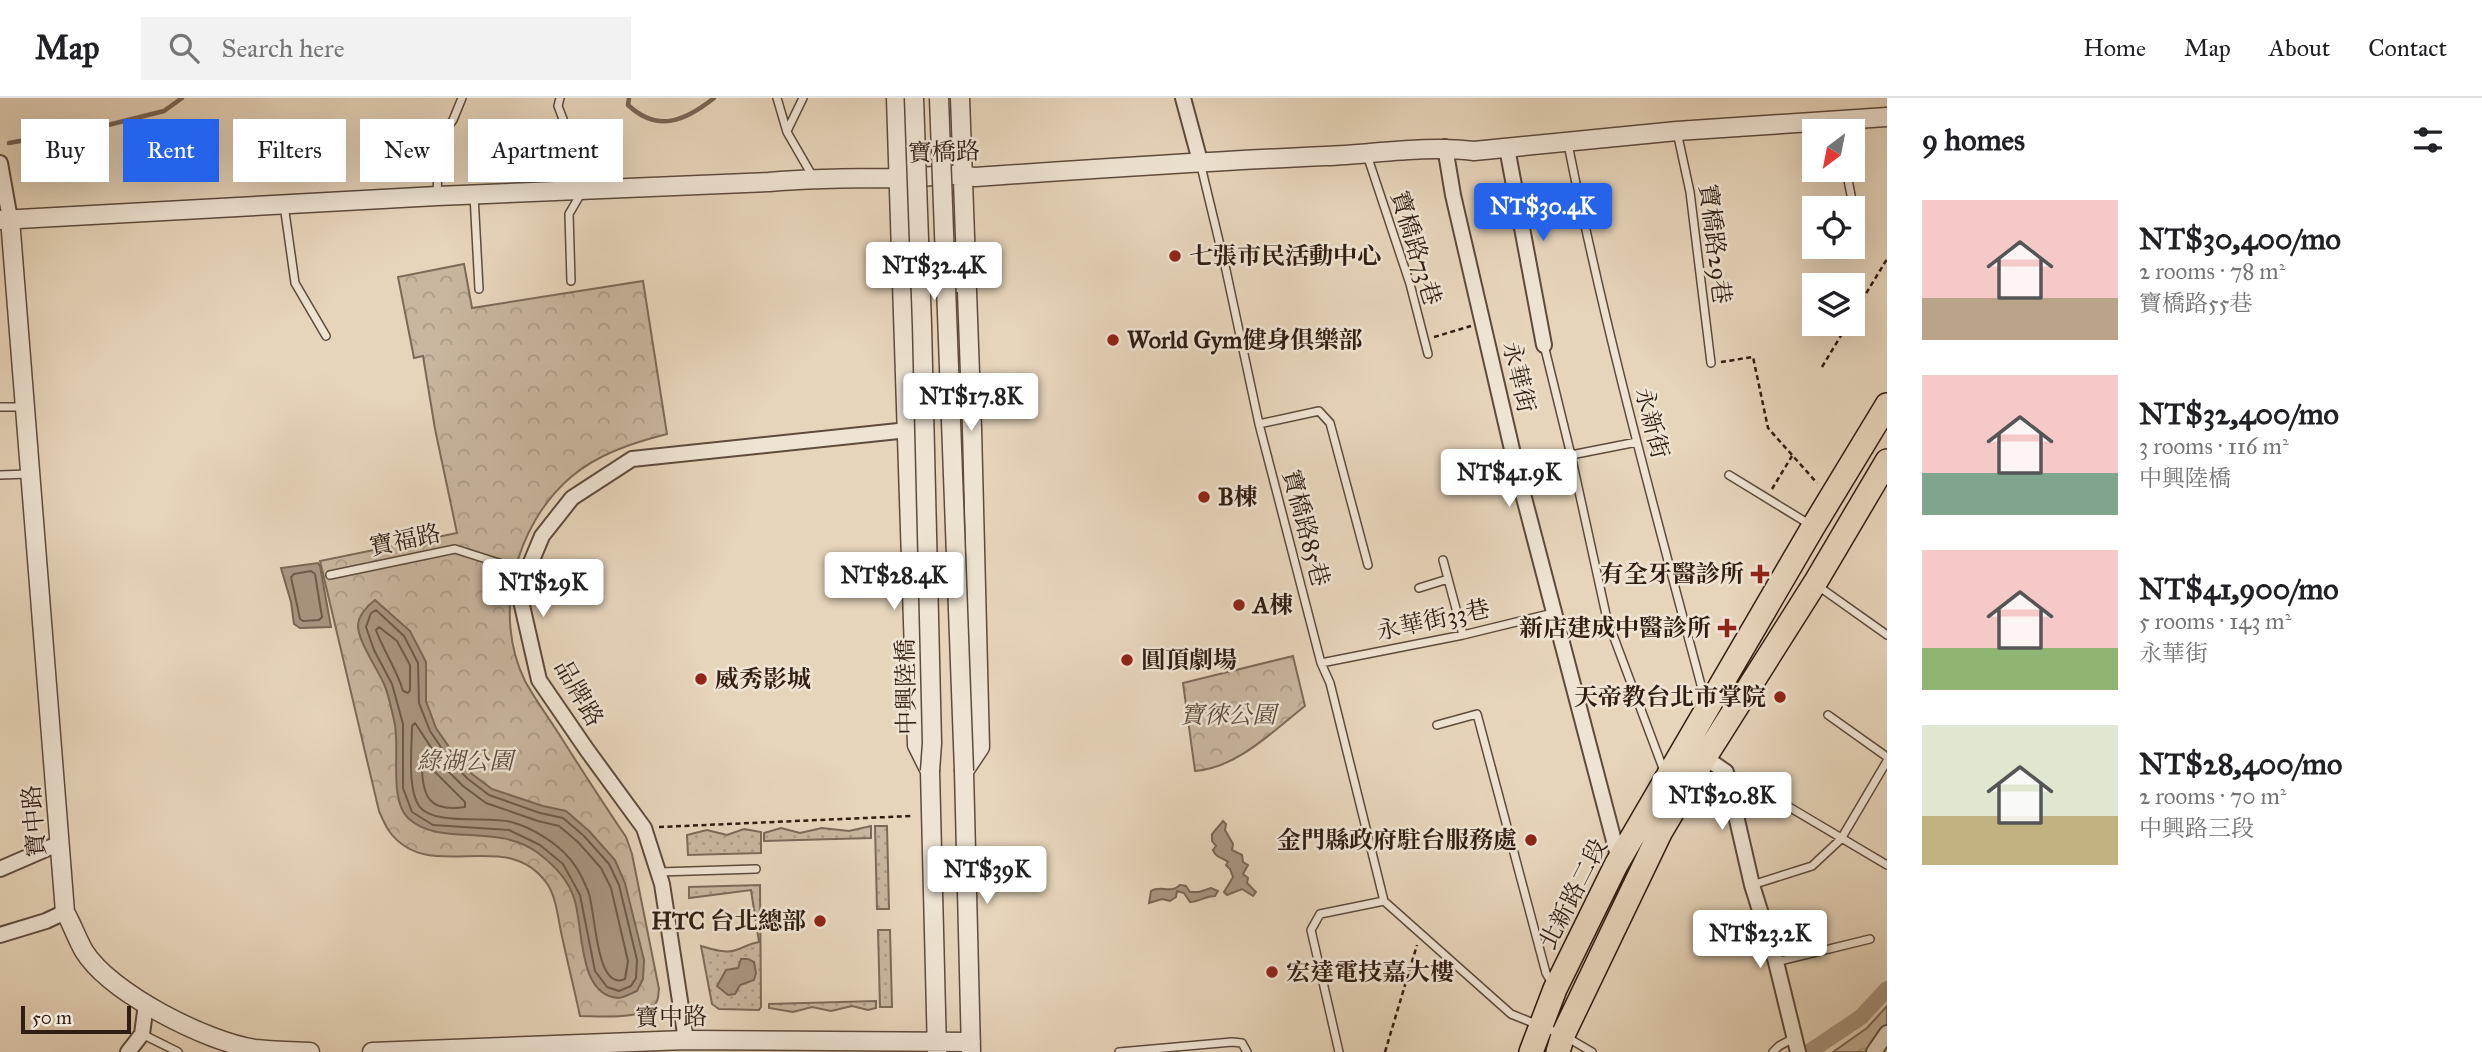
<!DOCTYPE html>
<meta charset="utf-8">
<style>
body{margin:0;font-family:"IM FELL Great Primer","Noto Serif TC",serif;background:#f2f2f2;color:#202124;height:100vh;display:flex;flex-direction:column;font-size:26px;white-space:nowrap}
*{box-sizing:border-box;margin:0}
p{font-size:23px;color:#757577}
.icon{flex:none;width:38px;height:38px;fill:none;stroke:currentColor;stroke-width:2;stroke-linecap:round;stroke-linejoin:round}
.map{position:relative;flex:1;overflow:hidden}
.panel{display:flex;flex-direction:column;background:#fff;width:595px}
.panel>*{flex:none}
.hud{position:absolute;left:21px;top:21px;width:665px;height:63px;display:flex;gap:14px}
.needle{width:46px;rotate:212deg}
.controls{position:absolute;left:1802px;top:21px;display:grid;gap:14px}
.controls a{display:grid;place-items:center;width:63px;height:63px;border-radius:0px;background:#fff;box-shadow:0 7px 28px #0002;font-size:35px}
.scale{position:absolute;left:21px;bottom:18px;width:110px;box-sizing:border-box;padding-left:7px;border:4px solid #311d11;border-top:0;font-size:19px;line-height:24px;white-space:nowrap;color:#311d11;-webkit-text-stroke:5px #efe4d3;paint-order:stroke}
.price{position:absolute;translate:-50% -60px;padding:0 16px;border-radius:7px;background:#fff;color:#222;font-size:23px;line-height:46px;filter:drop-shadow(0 2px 4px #0008)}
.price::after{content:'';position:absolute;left:50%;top:42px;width:21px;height:16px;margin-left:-10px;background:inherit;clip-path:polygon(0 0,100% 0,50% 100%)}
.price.active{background:#2563eb;color:#fff}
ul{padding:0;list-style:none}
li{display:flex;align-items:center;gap:21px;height:175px;padding:0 35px}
li span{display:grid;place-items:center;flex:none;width:196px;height:140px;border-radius:0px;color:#555}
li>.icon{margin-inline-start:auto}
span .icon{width:84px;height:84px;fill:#fffc;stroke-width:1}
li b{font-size:30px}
h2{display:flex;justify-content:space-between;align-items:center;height:84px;padding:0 35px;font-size:30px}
.tag{padding:0 24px;border-radius:0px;background:#fff;box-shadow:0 7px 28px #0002;font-size:24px;line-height:63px}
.tag.active{background:#2563eb;color:#fff}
header{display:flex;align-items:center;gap:42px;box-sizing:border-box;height:98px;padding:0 35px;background:#fff;border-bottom:2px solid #e0e0e0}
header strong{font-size:33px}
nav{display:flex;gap:38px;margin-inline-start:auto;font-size:24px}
.search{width:490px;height:63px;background:#f2f2f2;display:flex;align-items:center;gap:18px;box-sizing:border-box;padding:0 24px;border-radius:0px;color:#757577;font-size:26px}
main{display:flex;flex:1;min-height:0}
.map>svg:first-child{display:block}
</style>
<header>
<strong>Map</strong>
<div class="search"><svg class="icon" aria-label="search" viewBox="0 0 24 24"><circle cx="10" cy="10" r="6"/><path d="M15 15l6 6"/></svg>Search here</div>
<nav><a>Home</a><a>Map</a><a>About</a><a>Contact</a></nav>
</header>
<main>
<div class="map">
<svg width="1887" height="954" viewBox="0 0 1887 954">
<defs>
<pattern id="grass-dots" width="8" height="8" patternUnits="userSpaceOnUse" patternTransform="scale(1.75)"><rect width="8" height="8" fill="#c8b69e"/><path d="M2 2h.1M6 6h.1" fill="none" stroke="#ac9c87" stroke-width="1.8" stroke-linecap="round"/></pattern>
<pattern id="forest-crowns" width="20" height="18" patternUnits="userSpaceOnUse" patternTransform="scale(1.75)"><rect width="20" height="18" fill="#c8b69e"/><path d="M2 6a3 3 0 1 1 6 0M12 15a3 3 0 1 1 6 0" fill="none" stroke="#ac9c87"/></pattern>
</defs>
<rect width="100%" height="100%" fill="#e7d5bb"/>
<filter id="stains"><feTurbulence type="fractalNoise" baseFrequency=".00286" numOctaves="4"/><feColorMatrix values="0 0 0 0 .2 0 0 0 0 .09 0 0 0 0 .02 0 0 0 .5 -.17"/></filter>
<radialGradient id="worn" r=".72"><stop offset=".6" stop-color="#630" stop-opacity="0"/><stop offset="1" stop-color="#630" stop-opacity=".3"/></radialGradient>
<path fill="url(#grass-dots)" stroke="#7c6a58" stroke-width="2" d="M871,728V740L764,743V735L781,730L800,735L822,730L849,733Z
M875,728H887L889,811H877Z
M744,731L761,734V755L688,757L687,737L707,732L727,737Z
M760,787L761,909L759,912L719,911L712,906L701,848C711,851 726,856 736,852C745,849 748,846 759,844L751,792L689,800V789Z
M878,832H890L892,909H880Z
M876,903V910L868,912L852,908L831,913L812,909L793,914L769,910V906Z"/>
<path fill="url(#forest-crowns)" stroke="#7c6a58" stroke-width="2" d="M464,166L472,210L643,183L667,336C632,345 598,356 571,379C515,427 492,516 525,583C535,601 548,619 559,636C581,671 603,705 626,739L632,756L659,891C658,895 659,899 657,903C649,923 599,918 580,918C574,890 567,862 561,834C558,819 556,800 548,787C507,726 430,789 389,733C385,727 382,720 379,713L320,463L457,435L435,331L423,258L414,260L398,179Z
M1293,558L1305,608C1273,633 1237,670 1195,673L1183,585Z
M1887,908V927L1865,954H1833L1867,930Z"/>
<path fill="#a99681" stroke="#796654" stroke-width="2" d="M318,465L320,468L331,529L300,530L294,526L291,504L281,470Z
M375,502L410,533L426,564V603L436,630L456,659L472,676L492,691L543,708L566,713L589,733L615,762L625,785L644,862L643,881L637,893C632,895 624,900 618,900C577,897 584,829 574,800C568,781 554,767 538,755C497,724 440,750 408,720C388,701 401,647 394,622C391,610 389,597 384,586C378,572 358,543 358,528C358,518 367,508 375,502Z
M1223,723L1226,726L1225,732L1233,746L1232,752L1242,757L1243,764L1248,767L1243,776L1248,780L1247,785L1256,794L1253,798L1242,791L1227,797L1224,794L1233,779L1230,771L1226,767L1228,764C1222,759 1217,761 1213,752L1216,748L1212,743V736Z
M1180,787L1186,788L1190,794H1199L1211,790L1218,793L1215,798C1205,798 1199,804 1190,804L1184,795L1177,793L1176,799L1170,803L1162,801L1149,805L1151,793C1161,787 1171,796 1180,787Z
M741,861H748L754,864L756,875L754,882L740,887L735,896L728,897L717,888L726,872L738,870Z"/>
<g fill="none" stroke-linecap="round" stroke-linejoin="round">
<path stroke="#6d5a49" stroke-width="2" d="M311,473L315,476L322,519L319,522L303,523L300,521L291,479L294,476Z
M376,512L404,538L418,565L419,605L430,633L451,664L468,681L489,697L540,715L563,720L584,738L609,766L619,787L637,862L636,880L631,888L619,893L607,889L595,873L580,797L563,766L540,747L509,732L433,727L412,714L403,690V626L392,586L374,552L366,529L371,515Z
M379,529L397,543L410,567V592L408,595L403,593C397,572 384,554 376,532Z
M415,625L444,669L463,688L486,705L538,723L559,728L578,744L601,770L611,790L628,863L625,881C595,894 596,812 588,793C584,783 577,769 570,761C557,745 531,729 511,724C488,718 433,728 419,708C407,690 412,649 412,628Z
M425,664L465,704V709C430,714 422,700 422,667Z"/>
<path stroke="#796654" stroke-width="4.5" d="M629,0L628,7C658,35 685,23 714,0
M9,45L104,28L164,13L182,0"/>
<path stroke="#a99681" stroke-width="16" d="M1809,954L1861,919L1887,891"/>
<g stroke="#5e4b3c" stroke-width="10">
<path id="service" d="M560,0L558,8L571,42L583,92L569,116L571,183
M777,0L787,34L813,79
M787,33L803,0
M1677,34L1690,94L1711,265
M1568,46C1605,233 1656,417 1705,602
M1367,57L1410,186L1428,256
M1200,64L1226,172L1259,326L1321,565L1330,585L1384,803L1511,916L1563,937L1592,954
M474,97L479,191
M437,98L439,41L453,22L462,0
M284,107L295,185L326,238
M1845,110L1852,102L1846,72
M1544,247L1571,357L1607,521L1664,673
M0,309H24
M1259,326L1319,313L1330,325L1368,467
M1517,373L1571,357L1637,344
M0,377L29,376
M1729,377L1809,426
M1443,462L1463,537
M330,477L455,451L527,474
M1818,488L1887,537
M1419,490L1448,481
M1321,565L1463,537L1553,515
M1828,617L1887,659
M1437,627L1477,616L1546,875L1553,887
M1726,675L1757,690L1887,767
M659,774L756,771
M1752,787L1812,768L1841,741L1887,663
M1776,864L1870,841
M142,936L178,954
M1119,954L1232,944L1242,945L1247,954
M1339,954L1311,832L1320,816L1384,803
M1773,954L1779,948L1794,940"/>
</g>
<g stroke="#5e4b3c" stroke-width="18">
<path id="minor" d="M1183,0L1200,63
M1445,49L1453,97L1517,373L1619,762
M1507,50L1544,247
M0,65L10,121
M1700,656L1726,674L1752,787L1776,864L1798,954
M0,771L60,745
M0,837L46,823L65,814
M686,942L662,786L644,730L587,652L539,582L521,503L527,474L542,438L572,400L632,361L908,332
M128,954L142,936L146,906
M1874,954L1887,935"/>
</g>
<g stroke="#5e4b3c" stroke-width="21">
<path id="tertiary" d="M896,0L917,647L930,673L937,954
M960,0L972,331L980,649L964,673L971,954
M10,121L65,814C72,826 77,841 84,853C110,895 207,944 255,951C273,953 292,953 310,954
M0,122L437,98L769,84C813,80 856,80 899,80C925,80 950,74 975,79C1092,71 1209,63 1326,58C1375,56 1425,47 1474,53L1677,33L1887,19
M905,185H961
M372,954L686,942L971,944"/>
</g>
<g stroke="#311d11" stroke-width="26">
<path id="primary" d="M1531,954L1555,891L1616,767L1813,429L1887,307
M1558,954L1563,937L1660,735L1705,659L1815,485L1887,363"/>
</g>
<path stroke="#311d11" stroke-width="2.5" stroke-dasharray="5 3.5" stroke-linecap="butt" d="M1853,217L1887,161
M1434,239L1471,228
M1721,264L1753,259L1768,330L1817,385
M1822,269L1848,226
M1772,391L1792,358
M659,729L911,718
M1385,954L1417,847"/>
<use href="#service" stroke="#efe4d3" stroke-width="7"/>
<use href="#minor" stroke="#efe4d3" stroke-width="14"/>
<use href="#tertiary" stroke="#efe4d3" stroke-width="18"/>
<use href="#primary" stroke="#e7d5bb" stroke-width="23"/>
<g stroke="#5e4b3c" stroke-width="21" stroke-linecap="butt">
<path id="tertiary-bridge" d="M914,0L922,227L932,645L930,673
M939,0L964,673"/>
</g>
<use href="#tertiary-bridge" stroke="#efe4d3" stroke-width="18"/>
</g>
<g fill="#8f2418" stroke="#efe4d3" stroke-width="2.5">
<circle cx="1175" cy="158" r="7"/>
<circle cx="1113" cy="242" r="7"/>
<circle cx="1204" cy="399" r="7"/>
<path d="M1756.5 465.5h7v7h7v7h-7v7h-7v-7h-7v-7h7z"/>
<circle cx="1239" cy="507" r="7"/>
<path d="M1723.5 519.5h7v7h7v7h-7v7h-7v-7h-7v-7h7z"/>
<circle cx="1127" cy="562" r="7"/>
<circle cx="701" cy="581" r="7"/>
<circle cx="1780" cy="599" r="7"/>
<circle cx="1531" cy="742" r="7"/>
<circle cx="820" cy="823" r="7"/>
<circle cx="1272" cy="874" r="7"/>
</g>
<g text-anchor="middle" stroke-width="5" stroke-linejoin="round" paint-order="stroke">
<g font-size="24" fill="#311d11" stroke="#efe4d3">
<text transform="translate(944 54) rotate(-2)" y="8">寶橋路</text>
<text transform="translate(1715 146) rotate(83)" y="8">寶橋路29巷</text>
<text transform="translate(1416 150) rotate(73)" y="8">寶橋路73巷</text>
<text transform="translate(1519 279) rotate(77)" y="8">永華街</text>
<text transform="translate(1652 325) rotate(76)" y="8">永新街</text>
<text transform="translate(1306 430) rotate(75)" y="8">寶橋路85巷</text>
<text transform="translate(405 442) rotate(-12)" y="8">寶福路</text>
<text transform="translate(1433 522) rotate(-12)" y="8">永華街33巷</text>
<text transform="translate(906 589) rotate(-91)" y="8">中興陸橋</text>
<text transform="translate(579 595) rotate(60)" y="8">品牌路</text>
<text transform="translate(34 723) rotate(-95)" y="8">寶中路</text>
<text transform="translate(1573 796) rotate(-63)" y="8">北新路二段</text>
<text transform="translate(671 919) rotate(-1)" y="8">寶中路</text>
</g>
<g font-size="24" font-weight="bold" fill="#311d11" stroke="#efe4d3" text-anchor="start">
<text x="1189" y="166">七張市民活動中心</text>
<text x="1127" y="250">World Gym健身俱樂部</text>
<text x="1218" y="407">B棟</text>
<text x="1744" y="484" text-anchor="end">有全牙醫診所</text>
<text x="1253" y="515">A棟</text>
<text x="1711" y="538" text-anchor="end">新店建成中醫診所</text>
<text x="1141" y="570">圓頂劇場</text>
<text x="715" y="589">威秀影城</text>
<text x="1766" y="607" text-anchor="end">天帝教台北市掌院</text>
<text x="1517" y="750" text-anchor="end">金門縣政府駐台服務處</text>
<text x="806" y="831" text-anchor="end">HTC 台北總部</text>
<text x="1286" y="882">宏達電技嘉大樓</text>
</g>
<g font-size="24" font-style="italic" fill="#5e4b3b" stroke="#efe4d3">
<text x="1228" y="625">寶徠公園</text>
<text x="465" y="671">綠湖公園</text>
</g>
</g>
<rect width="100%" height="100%" filter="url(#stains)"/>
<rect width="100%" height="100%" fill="url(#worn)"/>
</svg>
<div class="controls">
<a><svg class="needle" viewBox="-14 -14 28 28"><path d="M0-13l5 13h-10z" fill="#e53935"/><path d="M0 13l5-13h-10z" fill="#757577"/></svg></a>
<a><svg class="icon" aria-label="locate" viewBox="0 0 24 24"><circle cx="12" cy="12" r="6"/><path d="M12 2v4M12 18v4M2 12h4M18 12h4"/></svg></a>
<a><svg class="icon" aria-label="layers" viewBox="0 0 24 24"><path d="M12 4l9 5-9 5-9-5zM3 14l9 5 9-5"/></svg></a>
</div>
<div class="scale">50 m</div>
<b class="price active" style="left:1543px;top:145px">NT$30.4K</b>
<b class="price" style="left:934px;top:204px">NT$32.4K</b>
<b class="price" style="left:971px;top:335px">NT$17.8K</b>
<b class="price" style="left:1509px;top:411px">NT$41.9K</b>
<b class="price" style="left:894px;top:514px">NT$28.4K</b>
<b class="price" style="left:543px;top:521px">NT$29K</b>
<b class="price" style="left:1722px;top:734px">NT$20.8K</b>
<b class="price" style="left:987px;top:808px">NT$39K</b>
<b class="price" style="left:1760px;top:872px">NT$23.2K</b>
<div class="hud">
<a class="tag">Buy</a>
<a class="tag active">Rent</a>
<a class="tag">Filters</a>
<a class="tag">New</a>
<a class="tag">Apartment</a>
</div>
</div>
<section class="panel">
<h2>9 homes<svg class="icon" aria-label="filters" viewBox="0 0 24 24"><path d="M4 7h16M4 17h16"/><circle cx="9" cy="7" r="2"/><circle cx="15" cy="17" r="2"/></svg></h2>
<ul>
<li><span style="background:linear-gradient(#f6c9c9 70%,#b9a48a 0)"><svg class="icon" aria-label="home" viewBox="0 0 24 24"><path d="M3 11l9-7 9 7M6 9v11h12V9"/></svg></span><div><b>NT$30,400/mo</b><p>2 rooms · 78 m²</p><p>寶橋路55巷</p></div></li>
<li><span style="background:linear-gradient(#f6c9c9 70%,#7fa58c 0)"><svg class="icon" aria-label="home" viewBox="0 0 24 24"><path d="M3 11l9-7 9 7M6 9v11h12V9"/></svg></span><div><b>NT$32,400/mo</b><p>3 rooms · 116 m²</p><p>中興陸橋</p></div></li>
<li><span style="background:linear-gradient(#f6c9c9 70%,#8fb573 0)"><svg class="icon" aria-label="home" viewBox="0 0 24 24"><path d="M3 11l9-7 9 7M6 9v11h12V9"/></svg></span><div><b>NT$41,900/mo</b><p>5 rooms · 143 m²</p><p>永華街</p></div></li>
<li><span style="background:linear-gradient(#dfe7d0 65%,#c2b280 0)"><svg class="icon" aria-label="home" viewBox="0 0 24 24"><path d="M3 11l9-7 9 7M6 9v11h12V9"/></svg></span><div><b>NT$28,400/mo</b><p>2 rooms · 70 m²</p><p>中興路三段</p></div></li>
</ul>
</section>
</main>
